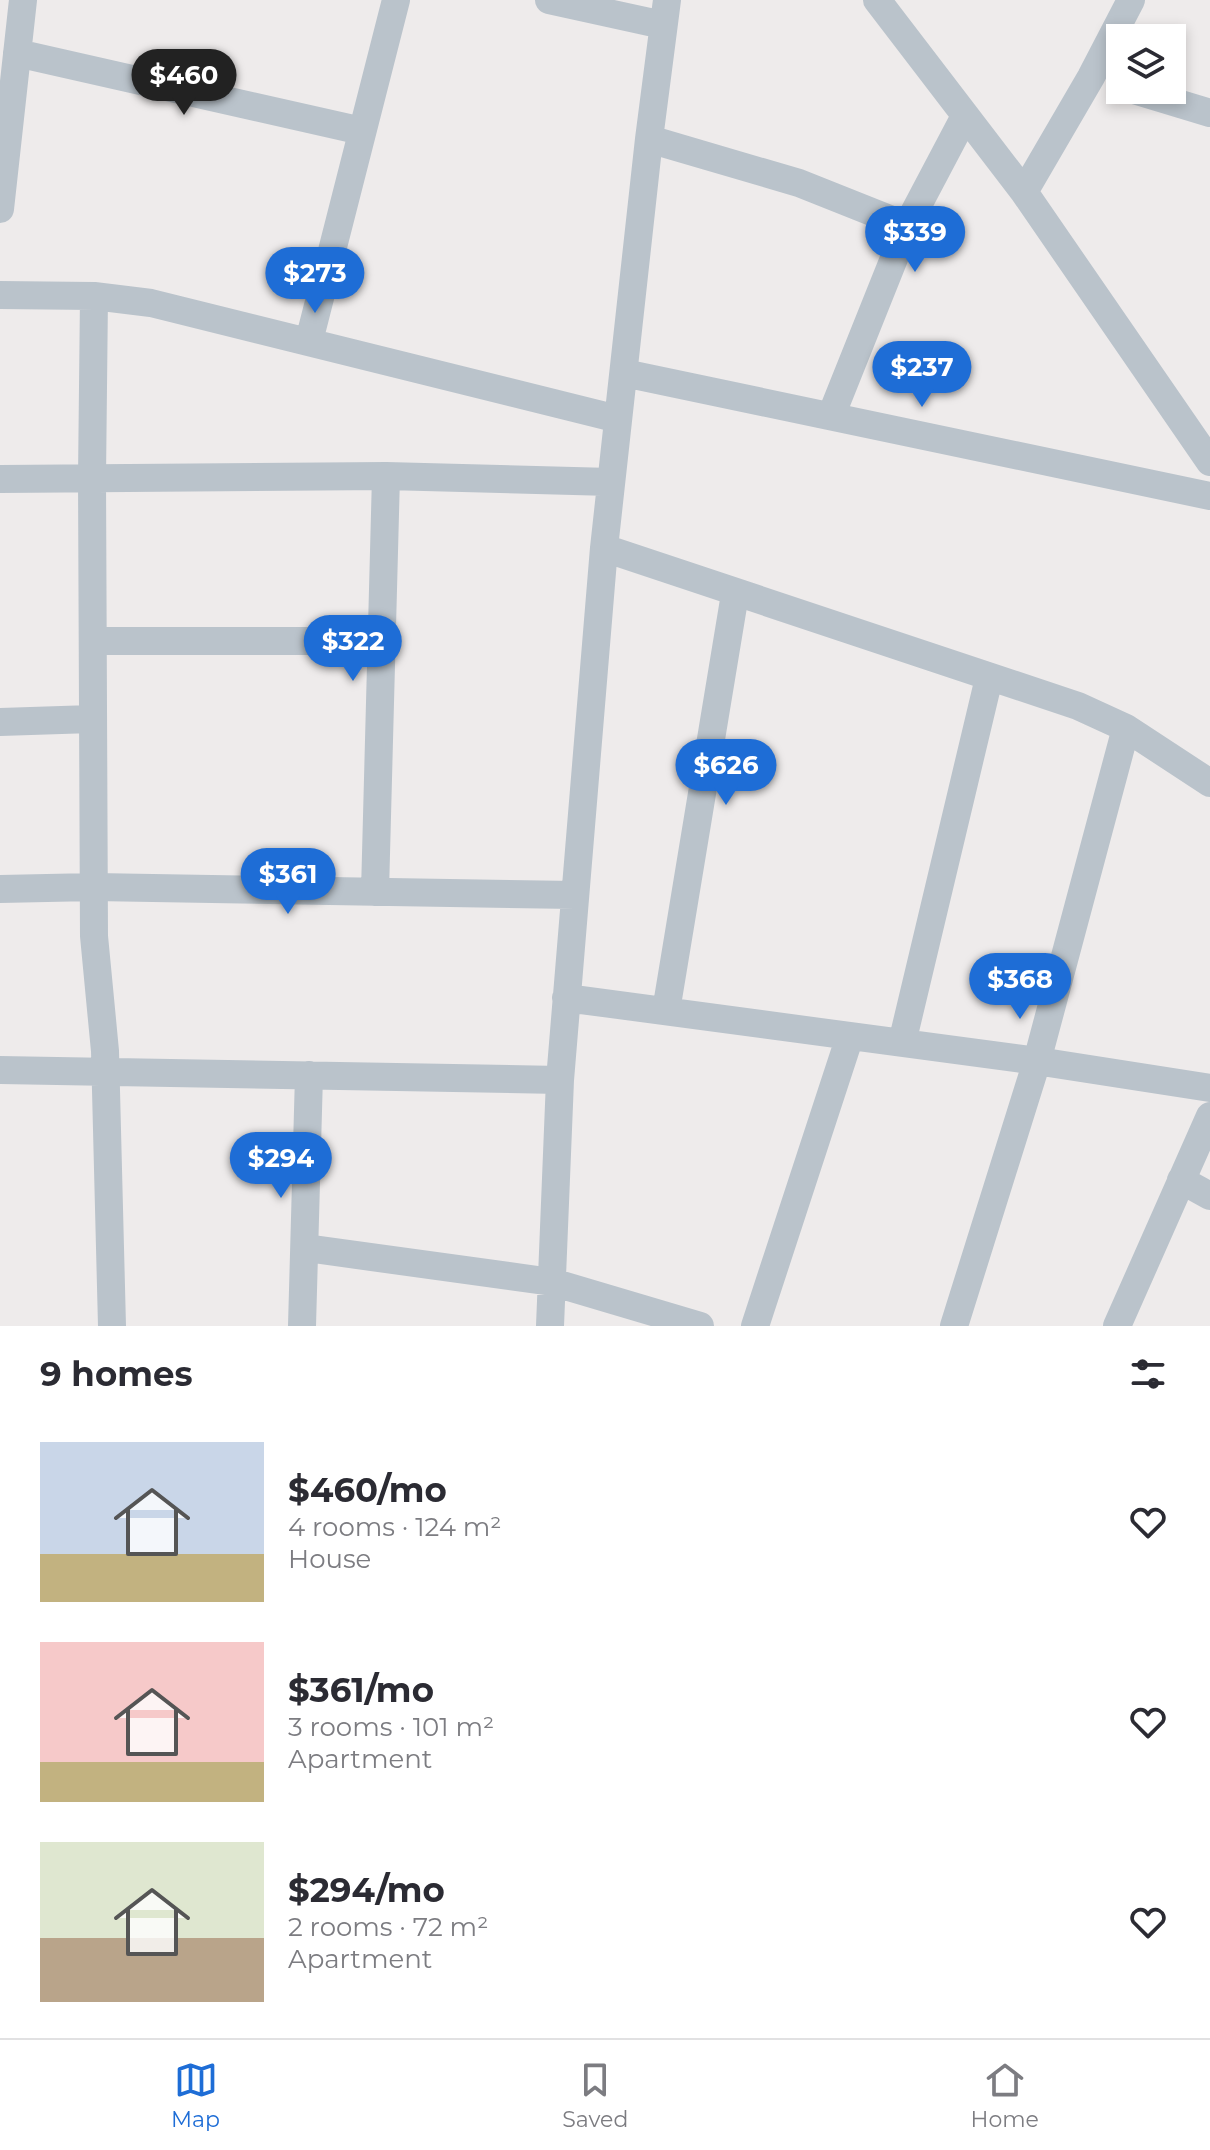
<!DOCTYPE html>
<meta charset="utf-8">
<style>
body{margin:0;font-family:Montserrat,sans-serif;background:#f7f7f7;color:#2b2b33;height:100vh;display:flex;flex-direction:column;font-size:30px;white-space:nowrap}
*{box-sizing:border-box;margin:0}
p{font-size:26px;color:#7c7c81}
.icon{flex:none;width:44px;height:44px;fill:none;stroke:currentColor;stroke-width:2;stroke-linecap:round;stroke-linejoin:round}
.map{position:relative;height:1326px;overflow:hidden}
.panel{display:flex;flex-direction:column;background:#fff;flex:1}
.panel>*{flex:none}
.controls{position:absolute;left:1106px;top:24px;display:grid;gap:16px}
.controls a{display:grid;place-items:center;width:80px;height:80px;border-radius:0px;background:#fff;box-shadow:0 4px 12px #0003;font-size:40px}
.price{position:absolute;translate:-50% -68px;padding:0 18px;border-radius:28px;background:#1e6dd6;color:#fff;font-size:26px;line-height:52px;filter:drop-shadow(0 2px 4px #0008)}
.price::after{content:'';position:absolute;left:50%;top:48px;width:24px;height:18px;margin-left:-12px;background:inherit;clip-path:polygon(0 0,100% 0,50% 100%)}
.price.current{background:#222;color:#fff}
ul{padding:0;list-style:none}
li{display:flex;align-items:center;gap:24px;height:200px;padding:0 40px}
li span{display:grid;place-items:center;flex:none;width:224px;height:160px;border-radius:0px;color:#555}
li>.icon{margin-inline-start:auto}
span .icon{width:96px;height:96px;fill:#fffc;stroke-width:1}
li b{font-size:34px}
h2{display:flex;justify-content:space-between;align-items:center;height:96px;padding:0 40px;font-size:34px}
.dock{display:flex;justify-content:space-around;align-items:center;height:112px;border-top:2px solid #e1e1e2;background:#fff;font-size:22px;color:#7c7c81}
.dock a{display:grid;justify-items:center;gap:4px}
.dock .current{color:#1e6dd6}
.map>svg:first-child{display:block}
</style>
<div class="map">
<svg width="1210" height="1326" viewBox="0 0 1210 1326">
<rect width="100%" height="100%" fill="#eeebeb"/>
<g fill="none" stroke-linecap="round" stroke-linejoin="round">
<path stroke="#bac3cb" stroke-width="28" d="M549,0L663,25
M877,0L1024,192L1210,462
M17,53L362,131
M1134,90L1210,113
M649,139L799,183L907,226
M1024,192L1091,77L1131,0
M0,209L23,0
M0,295L94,296L151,303L618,419
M94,296L92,478L94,936L105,1051L112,1326
M309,341L396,0
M624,373L1210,496
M831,416L907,226L965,116
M0,479L386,476L611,482
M604,548L1078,706L1126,728L1210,783
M93,641H380
M0,722L92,719
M0,889L94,887L575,895
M375,892L386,476
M566,998L1037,1061L1210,1088
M666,1011L735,594
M902,1043L989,678
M0,1070L560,1080
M1181,1180L1210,1196
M306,1248L552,1282L700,1326
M302,1326L309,1075
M550,1326L560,1080L604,548L649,139L667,0
M755,1326L850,1036
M954,1326L1037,1061L1126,728
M1117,1326L1210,1116"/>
</g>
</svg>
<div class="controls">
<a><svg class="icon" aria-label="layers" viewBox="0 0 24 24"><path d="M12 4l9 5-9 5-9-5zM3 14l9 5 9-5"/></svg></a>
</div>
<b class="price current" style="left:184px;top:117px">$460</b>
<b class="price" style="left:915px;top:274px">$339</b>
<b class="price" style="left:315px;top:315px">$273</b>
<b class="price" style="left:922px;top:409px">$237</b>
<b class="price" style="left:353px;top:683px">$322</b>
<b class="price" style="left:726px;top:807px">$626</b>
<b class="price" style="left:288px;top:916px">$361</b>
<b class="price" style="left:1020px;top:1021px">$368</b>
<b class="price" style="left:281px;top:1200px">$294</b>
</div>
<section class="panel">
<h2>9 homes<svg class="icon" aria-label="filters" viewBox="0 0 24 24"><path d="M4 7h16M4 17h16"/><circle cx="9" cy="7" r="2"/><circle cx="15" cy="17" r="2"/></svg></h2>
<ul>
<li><span style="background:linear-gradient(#c9d6e8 70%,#c2b280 0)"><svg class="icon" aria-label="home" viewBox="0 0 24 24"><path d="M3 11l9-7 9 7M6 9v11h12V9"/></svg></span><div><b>$460/mo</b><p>4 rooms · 124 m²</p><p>House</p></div><svg class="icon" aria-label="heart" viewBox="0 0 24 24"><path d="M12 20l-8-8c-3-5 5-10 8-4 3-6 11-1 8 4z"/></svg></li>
<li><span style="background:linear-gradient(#f6c9c9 75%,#c2b280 0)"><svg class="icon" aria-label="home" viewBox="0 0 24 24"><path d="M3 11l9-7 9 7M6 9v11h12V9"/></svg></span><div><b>$361/mo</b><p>3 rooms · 101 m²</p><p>Apartment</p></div><svg class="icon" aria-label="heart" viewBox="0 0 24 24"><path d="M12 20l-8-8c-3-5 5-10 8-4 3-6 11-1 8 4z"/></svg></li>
<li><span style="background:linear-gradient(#dfe7d0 60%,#b9a48a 0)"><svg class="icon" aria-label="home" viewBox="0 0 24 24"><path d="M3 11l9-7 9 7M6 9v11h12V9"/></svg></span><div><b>$294/mo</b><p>2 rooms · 72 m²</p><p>Apartment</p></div><svg class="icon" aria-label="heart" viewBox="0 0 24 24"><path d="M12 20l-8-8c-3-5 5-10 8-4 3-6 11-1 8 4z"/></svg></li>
</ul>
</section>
<nav class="dock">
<a class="current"><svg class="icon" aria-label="map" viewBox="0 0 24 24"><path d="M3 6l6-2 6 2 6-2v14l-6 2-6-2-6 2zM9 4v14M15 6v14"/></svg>Map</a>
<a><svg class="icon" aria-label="saved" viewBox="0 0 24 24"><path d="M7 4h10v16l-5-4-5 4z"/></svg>Saved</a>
<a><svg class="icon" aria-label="home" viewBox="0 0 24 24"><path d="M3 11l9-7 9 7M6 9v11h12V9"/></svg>Home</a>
</nav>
